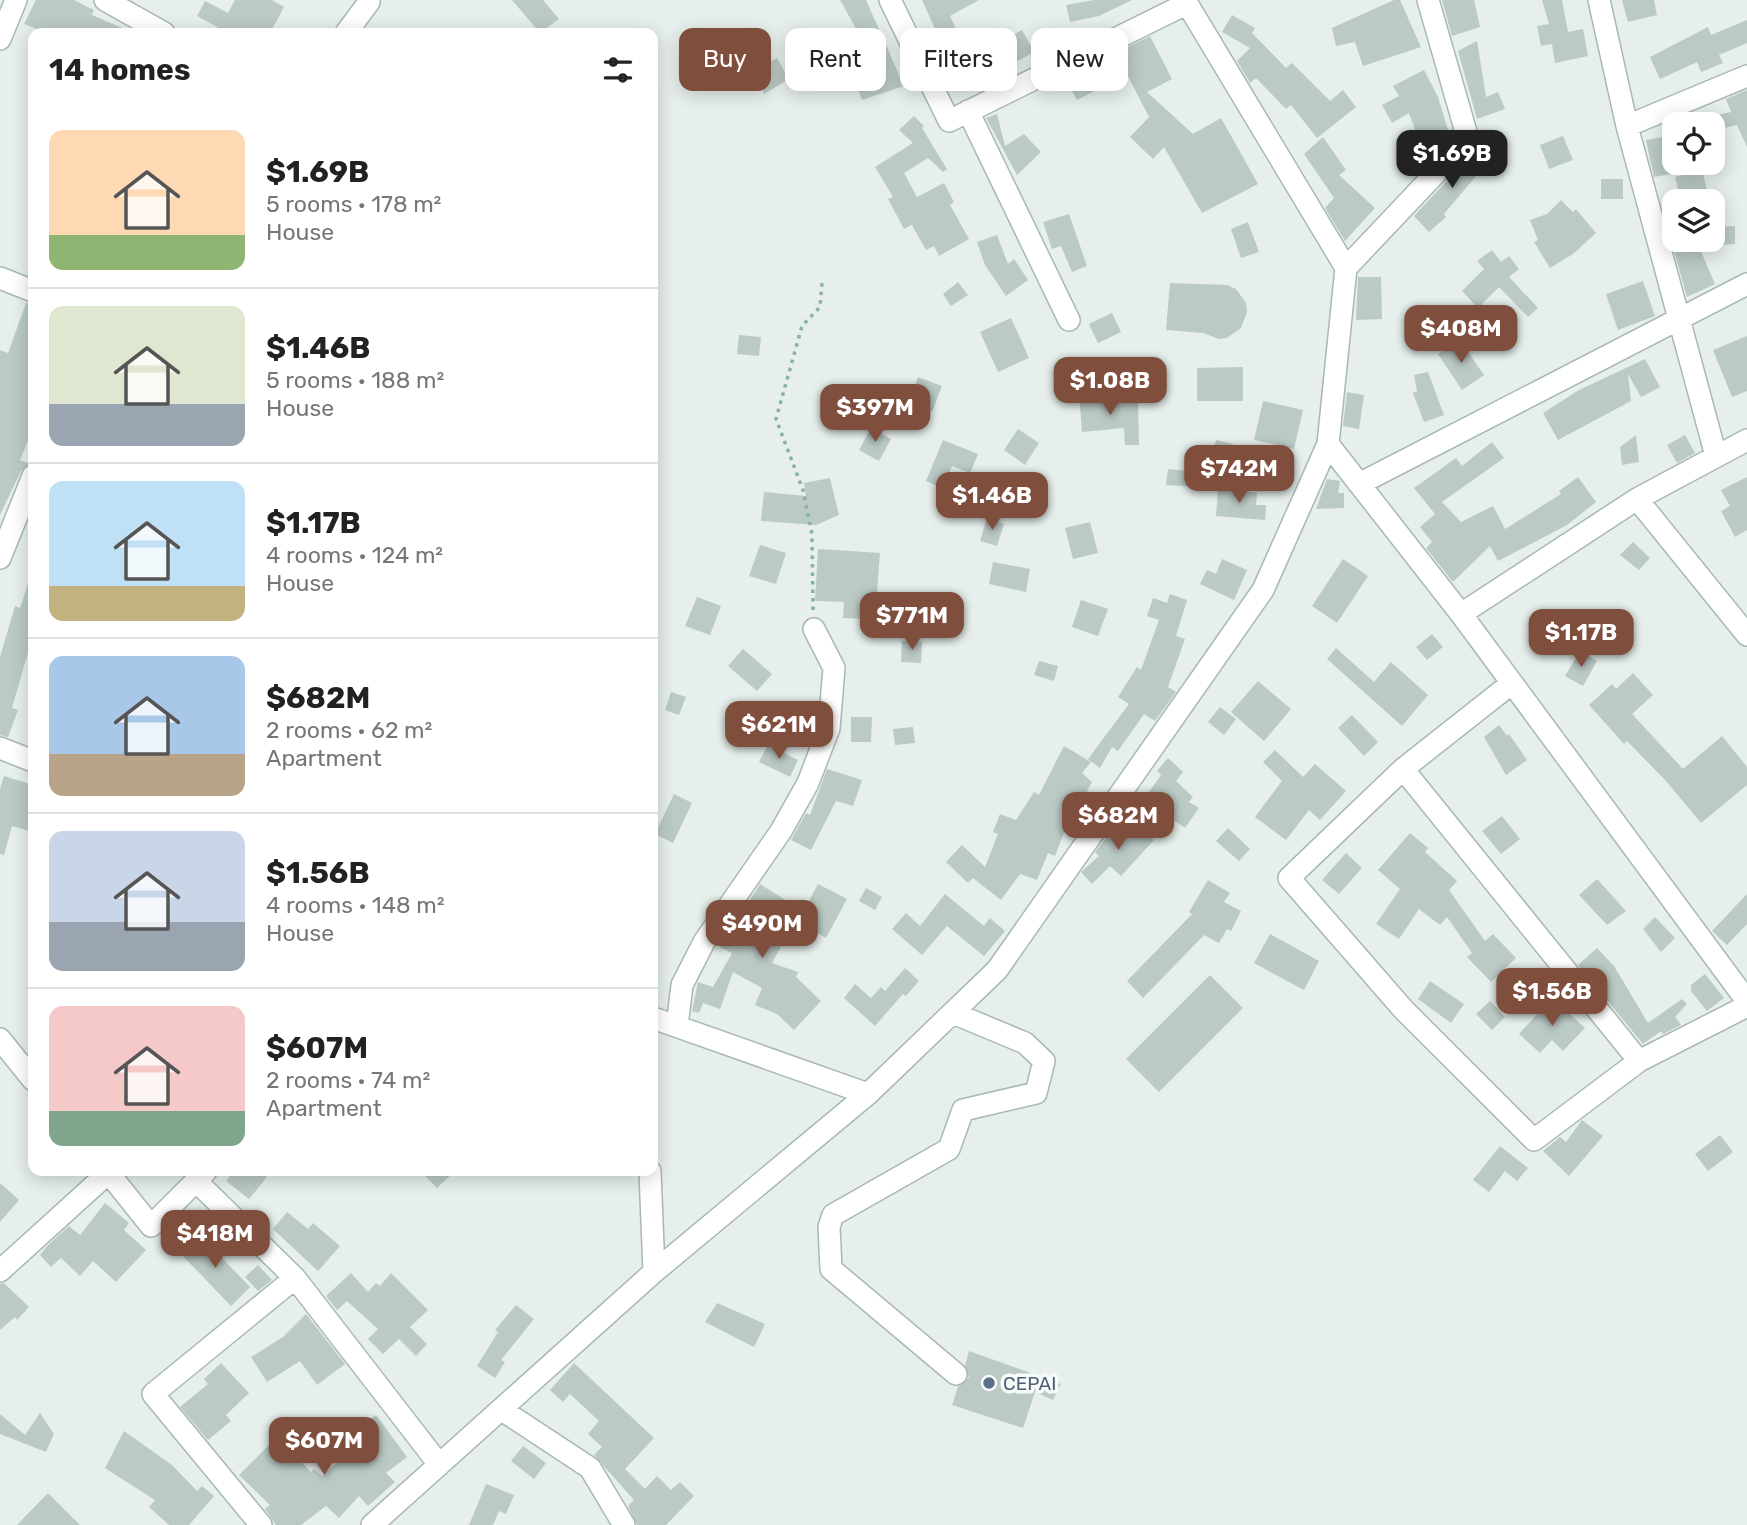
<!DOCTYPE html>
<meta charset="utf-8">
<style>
body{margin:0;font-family:Rubik,sans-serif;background:#f2f2f2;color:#222;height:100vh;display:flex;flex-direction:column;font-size:26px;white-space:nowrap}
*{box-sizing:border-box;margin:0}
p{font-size:23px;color:#767676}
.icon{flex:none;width:38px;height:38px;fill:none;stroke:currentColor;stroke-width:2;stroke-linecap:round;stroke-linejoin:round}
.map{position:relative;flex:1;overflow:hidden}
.panel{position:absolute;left:28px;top:28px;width:630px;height:1148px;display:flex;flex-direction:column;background:#fff;border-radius:14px;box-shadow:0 4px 18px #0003}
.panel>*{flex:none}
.banner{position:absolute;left:679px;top:28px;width:665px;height:63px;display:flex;gap:14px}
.fabs{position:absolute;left:1662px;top:112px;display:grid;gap:14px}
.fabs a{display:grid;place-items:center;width:63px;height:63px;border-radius:14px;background:#fff;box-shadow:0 4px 18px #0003;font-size:35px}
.price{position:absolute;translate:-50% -60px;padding:0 16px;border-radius:14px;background:#804e3d;color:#fff;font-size:23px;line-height:46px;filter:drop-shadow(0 2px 4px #0008)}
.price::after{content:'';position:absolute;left:50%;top:42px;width:21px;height:16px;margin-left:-10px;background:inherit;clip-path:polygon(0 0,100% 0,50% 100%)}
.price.active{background:#222;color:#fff}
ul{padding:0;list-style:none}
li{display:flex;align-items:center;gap:21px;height:175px;padding:0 21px}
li+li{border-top:2px solid #e0e0e0}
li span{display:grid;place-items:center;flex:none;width:196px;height:140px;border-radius:14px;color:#555}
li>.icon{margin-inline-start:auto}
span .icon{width:84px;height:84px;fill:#fffc;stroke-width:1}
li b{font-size:30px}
h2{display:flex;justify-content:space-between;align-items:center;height:84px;padding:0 21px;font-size:30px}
.pill{padding:0 24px;border-radius:14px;background:#fff;box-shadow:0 4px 18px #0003;font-size:24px;line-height:63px}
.pill.active{background:#804e3d;color:#fff}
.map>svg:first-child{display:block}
</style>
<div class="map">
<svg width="1747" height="1525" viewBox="0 0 1747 1525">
<rect width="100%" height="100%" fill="#e6efeb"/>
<path fill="#bbcac4" d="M36,0H74L94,10L92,15L134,33H48L24,24Z
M235,0H272L284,7L270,33H228L197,16L205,1L228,13Z
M512,0H543L559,19L540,33Z
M840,0H866L904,86L862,100L855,80L863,77L850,50L864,43Z
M922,0H979L950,16L965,49L948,58Z
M1094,0H1132L1099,16L1070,22L1066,5Z
M1394,0H1400L1421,47L1363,66L1355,42L1336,46L1332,28Z
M1442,0H1474L1480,27L1452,36Z
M1542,0H1562L1568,32L1583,29L1588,56L1555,63L1552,44L1541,46L1537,26L1549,24Z
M1622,0H1654L1657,15L1628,22Z
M1232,15L1255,28L1252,33L1286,68L1292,63L1330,101L1343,90L1356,107L1317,138L1291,105L1286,109L1256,78L1250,83L1237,61L1250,48L1222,32Z
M1747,20V43L1719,55L1723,63L1701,72L1697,62L1660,79L1650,57L1708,27L1711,35Z
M1022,30L1034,52L985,79L972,58Z
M1150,36L1172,79L1147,92L1193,134L1221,118L1258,184L1202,213L1164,147L1153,159L1130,137L1149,117L1116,53Z
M1477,41L1486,97L1498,92L1505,109L1477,119L1458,51Z
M777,58L789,79L764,94L752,72Z
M1086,68L1098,89L1077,100L1065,78Z
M1424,70L1438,97L1448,130L1419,140L1409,113L1392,123L1382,105L1399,96L1393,86Z
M1747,90V147L1737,125L1713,131V116L1731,112L1726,99Z
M997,114L1005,146L1024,134L1041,152L1017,175L986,118Z
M1691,114L1694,124H1665Z
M914,116L924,126L922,128L947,169L943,172L928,158L904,173L917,197L944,183L954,202L950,205L969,239L939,256L934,246L926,250L912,225L904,229L888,199L893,197L875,167L913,143L899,130Z
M1675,135V173L1654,177L1646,140Z
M1563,136L1573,160L1549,169L1540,145Z
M1323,137L1346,170L1339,175L1375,208L1345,241L1325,208L1334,198L1304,154Z
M1480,144L1493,156L1444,214L1446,217L1429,232L1414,216L1470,156L1478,170L1475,151Z
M1702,170L1708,194L1681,201L1675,177Z
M1601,179H1623V199H1601Z
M1561,200L1573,212L1576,209L1596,233L1573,254L1550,268L1534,242L1538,240L1530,220L1547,214Z
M1069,214L1087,266L1072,272L1061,246L1052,249L1043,222Z
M1248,222L1259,252L1241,258L1231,229Z
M1735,226V244L1718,245V227Z
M997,235L1008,264L1014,259L1028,280L1006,296L985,265L977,242Z
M1671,240H1696L1715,284L1687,297Z
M1492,250L1501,262L1509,256L1519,269L1509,277L1538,308L1528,317L1499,287L1478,308L1462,291L1484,269L1477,261Z
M1358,277H1381L1382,319L1356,320Z
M1643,281L1655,316L1618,330L1606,294Z
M958,282L968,295L951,306L943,294Z
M1170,283L1227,285L1236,289L1246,303L1247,312L1241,328L1227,338L1219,339L1203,333L1166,330Z
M26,303L33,304V429L20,460L30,464L21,471L0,515V350L8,353Z
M1112,313L1121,332L1098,343L1089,324Z
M1011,318L1029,358L998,372L980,332Z
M739,335L761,337L759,356L737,354Z
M1747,336V391L1732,397L1713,350Z
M1459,339L1484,375L1462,390L1438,354Z
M1645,359L1660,387L1641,397L1628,374L1631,401L1558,440L1543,413L1579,390Z
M1243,367V401H1197V368Z
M1428,372L1444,415L1424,422L1413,393L1417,391L1414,375Z
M918,377L942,386L932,412L909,403Z
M1347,392L1364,395L1359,429L1343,426Z
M1096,394V403H1138L1139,445H1125L1124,428L1082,432L1079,395Z
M1263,401L1303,410L1294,449L1254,440Z
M871,428L891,439L879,461L859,450Z
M1018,429L1039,443L1025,465L1004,450Z
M1636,435L1639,462L1622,465L1620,447Z
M1685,435L1695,453L1677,463L1667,445Z
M943,440L978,454L970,473L952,466L943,488L926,481Z
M1216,440L1233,444L1223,488L1166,485L1168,469L1208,473Z
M1492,442L1504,458L1442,502L1461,522L1493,506L1505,529L1561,494L1559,491L1578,477L1596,502L1567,525L1498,561L1490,546L1453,582L1426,548L1432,542L1420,527L1435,514L1414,488L1456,458L1462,466Z
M1747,477V530L1735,537L1721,511L1730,506L1721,490Z
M830,478L839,515L816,525L761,521L764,492L806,496L804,483Z
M1327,479L1340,481L1338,493H1344V508L1316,509Z
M1218,488L1257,493L1256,505H1266L1265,520L1216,516Z
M987,518L1004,524L997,546L980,541Z
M1090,522L1098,553L1073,559L1065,528Z
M1633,542L1650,558L1639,570L1620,555Z
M760,545L786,553L776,584L749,576Z
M818,549L880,553L876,604L892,605L891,620L843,618L844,602L815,601Z
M1222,559L1247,570L1234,600L1200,584L1207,570L1216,574Z
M1343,559L1368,576L1337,623L1312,606Z
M993,562L1030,569L1026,592L989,584Z
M30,578L33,579V635L12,708L18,710L8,737L0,735V657L15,606L20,608Z
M1170,594L1187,600L1176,636L1185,639L1168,687L1176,692L1155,721L1144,714L1118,751L1112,747L1100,768L1088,759L1129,704L1118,697L1137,667L1141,670L1159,620L1147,616L1153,598L1167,603Z
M697,597L721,606L710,635L685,626Z
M1081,600L1108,609L1098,636L1072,627Z
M1544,615L1556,628V634L1543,646L1528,630Z
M1432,634L1443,647L1427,660L1416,647Z
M902,641L922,642L921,663L901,662Z
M1336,648L1374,682L1391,662L1428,695L1402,726L1327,659Z
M743,649L772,674L757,691L728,666Z
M1580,651L1597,661L1583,686L1565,676Z
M1039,661L1058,666L1054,681L1034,675Z
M1633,673L1653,695L1632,714L1683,769L1722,736L1747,767V785L1701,823L1666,781L1627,741L1624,744L1589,705L1612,684L1616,689Z
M1258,681L1291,709L1264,741L1231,712Z
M671,692L686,697L679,715L665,710Z
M1220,707L1236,719L1224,735L1208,722Z
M1352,715L1378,742L1364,756L1338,728Z
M851,717H872L871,742H851Z
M1499,725L1507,736L1509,734L1527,760L1506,775L1484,737Z
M913,727L915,743L895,745L893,729Z
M768,745L798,760L790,777L759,762Z
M1064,746L1091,762L1082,773L1092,782L1087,791L1093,795L1082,817L1072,812L1055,856L1048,853L1037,880L1020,874L1001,900L973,878L968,883L946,862L962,845L985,867L998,834L993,832L1000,814L1016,820L1034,792L1039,795Z
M1275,750L1303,777L1315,764L1346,791L1320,820L1309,810L1286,840L1255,817L1282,781L1263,762Z
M1168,758L1183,772L1176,781L1193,797L1189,802L1199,808L1185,828L1144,799L1161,775L1157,771Z
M827,769L862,780L853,806L836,801L811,850L791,840L806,813L810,815Z
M4,776L33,785V832L12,826L4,855L0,854V789Z
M674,794L692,803L673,843L655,834Z
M1502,816L1520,839L1501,854L1482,831Z
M1118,823L1131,835L1139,826L1154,840L1121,876L1110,866L1092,884L1081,872L1099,856L1095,852Z
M1228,828L1250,849L1239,861L1216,841Z
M1410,833L1428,848L1425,852L1457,881L1449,890L1485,941L1493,934L1516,958L1491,982L1467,957L1472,953L1447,917L1440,925L1419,909L1399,939L1376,924L1400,889L1378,870Z
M1346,853L1362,868L1339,894L1322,880Z
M1597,879L1626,911L1607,925L1579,895Z
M1208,880L1230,893L1224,902L1241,911L1231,931L1227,929L1219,943L1204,935L1143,998L1127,981L1192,914L1189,912Z
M760,884L801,910L772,963L798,972L796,977L821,1001L794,1030L777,1014L755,1005L762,988L733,972L720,1009L703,1003L699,1013L692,1011L698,982L713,987L732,953L720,947Z
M818,884L847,899L826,938L798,922Z
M866,888L882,897L875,910L859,901Z
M945,894L984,926L990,918L1005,931L984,956L947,926L922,955L892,929L906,913L920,926Z
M1747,894V924L1727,945L1712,931Z
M1655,917L1675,938L1661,952L1643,929Z
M1270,934L1319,961L1304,990L1254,963Z
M1597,948L1614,966L1648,1023L1682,999L1687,1004L1675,1017L1681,1025L1663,1034L1661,1031L1643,1044L1578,965Z
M905,968L919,981L906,996L903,994L875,1026L844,998L855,984L871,998L881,987L885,991Z
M1705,974L1724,998L1707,1011L1691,991V985Z
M1210,975L1243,1008L1159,1092L1126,1059Z
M1430,981L1464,1004L1451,1023L1418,999Z
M1552,998L1585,1028L1563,1051L1552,1040L1540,1053L1519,1034Z
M1490,1001L1505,1017L1492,1030L1476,1014Z
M1582,1120L1603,1136L1569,1176L1543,1151L1560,1137L1566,1142Z
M1720,1135L1733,1152L1708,1171L1695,1154Z
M1500,1146L1528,1168L1517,1181L1505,1171L1489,1192L1473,1180Z
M234,1171H259L267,1177L249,1199L226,1181Z
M420,1171H455L437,1188Z
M0,1183L19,1200L0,1222Z
M105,1203L129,1223L124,1230L146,1250L116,1282L93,1261L80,1276L61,1258L51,1267L40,1255L48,1245L69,1226L80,1235Z
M287,1212L308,1229L313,1223L340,1246L318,1271L273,1229Z
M199,1234L250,1287L231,1306L180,1253Z
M258,1265L272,1280L258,1291L245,1277Z
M351,1273L368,1292L376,1283L380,1286L391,1273L428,1310L410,1327L427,1344L416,1356L399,1339L383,1354L368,1339L378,1329L347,1301L337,1310L326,1296Z
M4,1283L29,1307L17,1320L15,1317L0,1330V1284Z
M717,1303L765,1324L754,1347L705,1322Z
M516,1305L534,1319L501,1360L505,1362L495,1378L477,1366L498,1332L495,1330Z
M306,1314L345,1364L317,1385L300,1361L267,1382L251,1357L283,1337Z
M969,1351L1061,1384L1053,1400L1035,1392L1023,1428L952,1405L958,1387L969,1377L965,1365Z
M221,1363L249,1393L226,1415L231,1421L208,1440L180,1407L208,1384L204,1379Z
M574,1363L654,1438L625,1469L645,1489L657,1476L671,1490L680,1482L694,1496L666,1525H637L628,1506L634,1500L594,1455L602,1447L588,1434L599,1421L570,1394L563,1402L550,1390Z
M40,1413L54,1434L46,1452L0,1434V1414L25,1435Z
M376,1415L407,1457L386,1473L395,1482L368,1506L359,1496L339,1518L326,1506L301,1525H276L265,1509L270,1505L239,1475L277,1437L311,1472L314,1469L322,1476L365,1437L358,1428Z
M124,1431L172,1465L197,1491L202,1486L214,1496L189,1525H169L149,1507L155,1500L105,1468Z
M523,1446L546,1463L534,1479L511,1461Z
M486,1484L514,1495L506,1514L499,1511L493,1525H469Z
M48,1493L80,1525H17Z"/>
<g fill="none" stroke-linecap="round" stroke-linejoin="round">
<g stroke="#a8b8b2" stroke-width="24">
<path id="minor" d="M105,0L164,33
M890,0L949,121L1186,4
M1599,0L1627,126L1716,456
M346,33L369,2
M0,39L16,0
M968,111L1069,320
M1627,126L1747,76
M1346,268L1468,139L1428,0
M0,278L33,291
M1328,444L1461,614L1747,1001
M1359,484L1747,284
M1637,499L1747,635
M0,558L33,476
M1461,614L1637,499L1747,440
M1512,683L1403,769L1289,878L1403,1009L1534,1140L1639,1061L1747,1006
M0,748L33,761
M1403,769L1639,1061
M953,1013L1025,1043L1044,1061L1036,1093L963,1110L949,1149L833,1215L829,1227L831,1269L956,1374
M653,1018L868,1094
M677,1026L682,985L704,942L781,831L808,783L829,728L834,668L814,629
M0,1039L33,1080
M107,1171L151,1226L206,1171
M650,1171L654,1272
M196,1181L295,1278L438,1463
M0,1271L108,1173
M502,1410L590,1468L624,1525
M261,1525L153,1394L295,1278
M372,1525L654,1272L868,1094L997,970L1263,590L1328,444L1346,268L1185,0"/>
</g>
<path stroke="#86b3a5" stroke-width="3.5" stroke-dasharray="3.5 5" stroke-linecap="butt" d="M813,610L812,534L803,490L776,419L802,326L820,307L822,283"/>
<use href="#minor" stroke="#fff" stroke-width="21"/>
</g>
<circle fill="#5c6f8a" stroke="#f7fbf9" stroke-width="2.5" cx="989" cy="1383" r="7"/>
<g text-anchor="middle" stroke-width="7" stroke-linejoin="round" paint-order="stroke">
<g font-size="19" fill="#4e5e75" stroke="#f7fbf9" text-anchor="start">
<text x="1003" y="1390">CEPAI</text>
</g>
</g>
</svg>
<div class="fabs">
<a><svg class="icon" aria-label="locate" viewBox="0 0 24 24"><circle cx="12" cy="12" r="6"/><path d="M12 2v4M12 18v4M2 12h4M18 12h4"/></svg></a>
<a><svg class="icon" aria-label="layers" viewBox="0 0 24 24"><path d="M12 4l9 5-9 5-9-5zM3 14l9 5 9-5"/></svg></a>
</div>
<b class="price active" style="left:1452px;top:190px">$1.69B</b>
<b class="price" style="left:1461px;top:365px">$408M</b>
<b class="price" style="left:1110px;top:417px">$1.08B</b>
<b class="price" style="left:875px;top:444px">$397M</b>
<b class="price" style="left:1239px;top:505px">$742M</b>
<b class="price" style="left:992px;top:532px">$1.46B</b>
<b class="price" style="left:912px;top:652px">$771M</b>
<b class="price" style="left:1581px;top:669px">$1.17B</b>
<b class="price" style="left:779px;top:761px">$621M</b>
<b class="price" style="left:1118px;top:852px">$682M</b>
<b class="price" style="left:762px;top:960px">$490M</b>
<b class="price" style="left:1552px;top:1028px">$1.56B</b>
<b class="price" style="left:215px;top:1270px">$418M</b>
<b class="price" style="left:324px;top:1477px">$607M</b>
<div class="banner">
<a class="pill active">Buy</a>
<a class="pill">Rent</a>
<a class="pill">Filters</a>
<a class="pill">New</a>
</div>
<section class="panel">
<h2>14 homes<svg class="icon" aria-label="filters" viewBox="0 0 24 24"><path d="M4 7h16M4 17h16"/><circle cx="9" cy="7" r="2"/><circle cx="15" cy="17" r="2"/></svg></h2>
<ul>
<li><span style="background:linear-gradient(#ffd9b3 75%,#8fb573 0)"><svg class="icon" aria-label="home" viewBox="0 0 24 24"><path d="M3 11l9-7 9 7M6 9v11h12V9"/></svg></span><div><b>$1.69B</b><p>5 rooms · 178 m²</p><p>House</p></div></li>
<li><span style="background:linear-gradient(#dfe7d0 70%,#9aa5b1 0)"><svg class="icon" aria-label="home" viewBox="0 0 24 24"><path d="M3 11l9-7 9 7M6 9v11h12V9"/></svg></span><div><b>$1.46B</b><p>5 rooms · 188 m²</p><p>House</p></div></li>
<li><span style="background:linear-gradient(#bfe0f5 75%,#c2b280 0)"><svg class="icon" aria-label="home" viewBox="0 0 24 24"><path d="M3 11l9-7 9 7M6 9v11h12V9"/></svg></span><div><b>$1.17B</b><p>4 rooms · 124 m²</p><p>House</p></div></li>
<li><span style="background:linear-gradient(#a9c7e8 70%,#b9a48a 0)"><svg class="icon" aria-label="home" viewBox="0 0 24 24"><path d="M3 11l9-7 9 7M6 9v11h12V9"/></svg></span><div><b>$682M</b><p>2 rooms · 62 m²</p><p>Apartment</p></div></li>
<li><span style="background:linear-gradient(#c9d6e8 65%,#9aa5b1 0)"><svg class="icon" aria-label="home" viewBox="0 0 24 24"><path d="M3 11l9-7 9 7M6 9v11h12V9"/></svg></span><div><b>$1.56B</b><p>4 rooms · 148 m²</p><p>House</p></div></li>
<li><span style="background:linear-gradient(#f6c9c9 75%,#7fa58c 0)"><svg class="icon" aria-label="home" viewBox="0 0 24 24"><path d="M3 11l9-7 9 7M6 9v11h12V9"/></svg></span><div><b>$607M</b><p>2 rooms · 74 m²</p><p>Apartment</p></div></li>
</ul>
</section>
</div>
